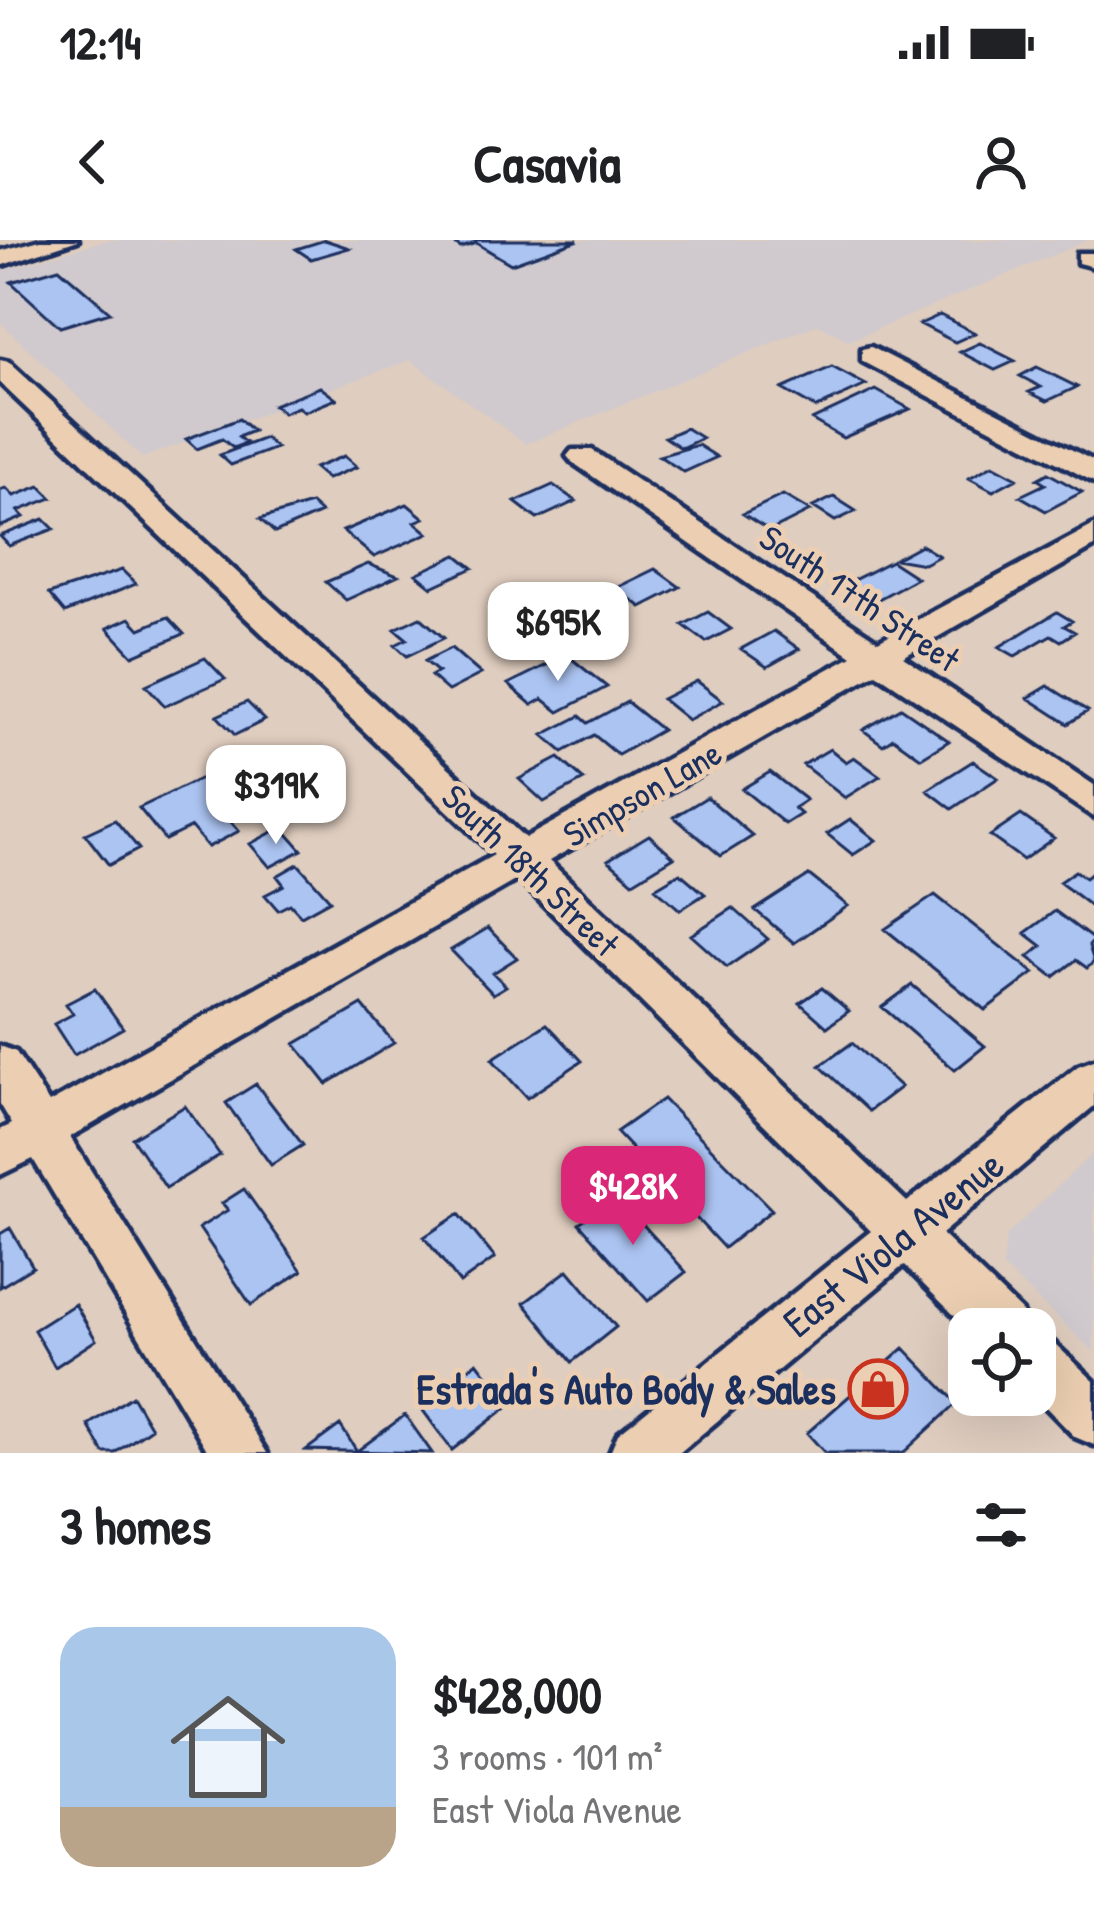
<!DOCTYPE html>
<meta charset="utf-8">
<style>
body{margin:0;font-family:"Patrick Hand",sans-serif;background:#f6f6f6;color:#202124;height:100vh;display:flex;flex-direction:column;font-size:45px;white-space:nowrap}
*{box-sizing:border-box;margin:0}
p{font-size:39px;color:#757577}
.icon{flex:none;width:66px;height:66px;fill:none;stroke:currentColor;stroke-width:2;stroke-linecap:round;stroke-linejoin:round}
.map{position:relative;height:1213px;overflow:hidden}
.sheet{display:flex;flex-direction:column;background:#fff;flex:1}
.sheet>*{flex:none}
.controls{position:absolute;left:948px;top:1068px;display:grid;gap:24px}
.controls a{display:grid;place-items:center;width:108px;height:108px;border-radius:24px;background:#fff;box-shadow:0 12px 48px #0002;font-size:60px}
.price{position:absolute;translate:-50% -102px;padding:0 27px;border-radius:24px;background:#fff;color:#222;font-size:39px;line-height:78px;filter:drop-shadow(0 3px 6px #0008)}
.price::after{content:'';position:absolute;left:50%;top:72px;width:36px;height:27px;margin-left:-18px;background:inherit;clip-path:polygon(0 0,100% 0,50% 100%)}
.price.active{background:#db2777;color:#fff}
ul{padding:0;list-style:none}
li{display:flex;align-items:center;gap:36px;height:300px;padding:0 60px}
li+li{border-top:3px solid #e0e0e0}
li span{display:grid;place-items:center;flex:none;width:336px;height:240px;border-radius:36px;color:#555}
li>.icon{margin-inline-start:auto}
span .icon{width:144px;height:144px;fill:#fffc;stroke-width:1}
li b{font-size:51px}
h2{display:flex;justify-content:space-between;align-items:center;height:144px;padding:0 60px;font-size:51px}
.status{display:flex;justify-content:space-between;align-items:center;height:84px;padding:0 60px;background:#fff;direction:ltr}
.status svg{height:33px;fill:currentColor}
header{display:flex;justify-content:space-between;align-items:center;height:156px;padding:0 60px;background:#fff;font-size:54px;font-weight:700}
.map>svg:first-child{display:block}
</style>
<div class="status"><b>12:14</b><svg viewBox="0 0 49 12"><path d="M0 12V9h3v3zM5 12V6h3v6zM10 12V3h3v9zM15 12V0h3v12zM26 1h20v11H26zM47 4h2v5h-2z"/></svg></div>
<header><svg class="icon" aria-label="back" viewBox="0 0 24 24"><path d="M15 5l-7 7 7 7"/></svg>Casavia<svg class="icon" aria-label="person" viewBox="0 0 24 24"><circle cx="12" cy="8" r="4"/><path d="M4 21q1-7 8-7t8 7"/></svg></header>
<div class="map">
<svg width="1094" height="1213" viewBox="0 0 1094 1213">
<rect width="100%" height="100%" fill="#dfcdbf"/>
<filter id="ink" filterUnits="userSpaceOnUse"><feTurbulence type="fractalNoise" baseFrequency=".00833" numOctaves="2"/><feDisplacementMap in="SourceGraphic" scale="24" xChannelSelector="R" yChannelSelector="G"/><feConvolveMatrix kernelMatrix="1 2 1 2 8 2 1 2 1" color-interpolation-filters="sRGB"/></filter>
<g filter="url(#ink)">
<path fill="#d0cace" d="M107,0H1089L849,101L818,84L526,204L410,120L142,218L0,82V31Z
M1094,912V1112L1003,1027L1006,996Z"/>
<path fill="#acc4f2" stroke="#1b2f5e" stroke-width="3" d="M325,0L349,8L311,19L296,9Z
M448,0H578L511,24L476,3L461,8Z
M59,28L110,72L60,87L11,42Z
M940,75L975,93L955,102L920,84Z
M980,103L1015,121L995,130L960,112Z
M832,127L866,145L816,168L782,149Z
M1037,127L1077,147L1047,161L1029,152L1041,147L1020,136Z
M320,147L336,159L304,172L298,167L283,173L273,165Z
M876,150L910,169L843,198L812,180Z
M239,179L253,191L238,197L246,203L233,208L222,199L197,209L186,199Z
M686,188L702,198L681,208L665,197Z
M265,198L276,208L231,225L220,215Z
M698,205L717,217L684,232L659,216Z
M344,216L357,227L327,239L314,228Z
M993,225L1017,238L993,251L969,238Z
M1048,233L1082,252L1046,271L1020,256L1045,244L1037,239Z
M553,245L576,261L537,279L515,262Z
M40,246L52,258L18,271L24,277L0,287V250L6,248L14,256Z
M783,255L810,271L770,291L743,274Z
M834,257L856,271L835,281L813,267Z
M311,264L321,273L275,293L260,279Z
M407,264L424,278L415,282L428,293L374,317L343,291Z
M44,279L54,289L9,306L0,296Z
M921,305L939,316L924,324L895,319Z
M457,315L473,328L432,347L416,334Z
M891,321L917,338L873,362L846,344Z
M368,324L398,336L346,360L326,342Z
M655,329L680,347L641,367L616,348Z
M122,330L136,344L65,373L49,354Z
M708,372L731,389L706,402L683,385Z
M1057,372L1072,381L1064,386L1075,392L1061,401L1051,395L1015,416L999,407Z
M168,377L184,394L133,416L107,388L130,378L140,389Z
M420,377L444,398L407,416L395,405L407,399L395,389Z
M774,391L799,409L767,427L741,409Z
M451,408L481,434L448,451L431,436L438,432L425,421Z
M567,415L607,447L559,472L543,459L532,465L508,444Z
M205,418L225,439L165,466L146,445Z
M697,441L723,461L688,480L662,459Z
M1048,446L1088,471L1068,484L1028,458Z
M247,462L265,480L235,495L217,476Z
M627,462L662,490L618,515L594,495L563,512L543,495L580,476L588,483Z
M901,468L949,501L921,518L893,498L883,505L863,490Z
M830,509L846,522L854,517L880,536L845,558L803,525Z
M559,518L584,540L544,562L519,539Z
M973,521L998,538L952,569L927,550Z
M216,531L238,555L217,566L239,591L208,607L191,587L165,600L139,568Z
M770,532L806,560L794,568L801,574L785,584L742,549Z
M707,557L753,596L721,616L674,577Z
M1021,575L1054,598L1023,620L990,596Z
M850,579L876,600L853,615L827,594Z
M115,580L139,609L109,625L85,594Z
M282,587L302,610L270,627L250,604Z
M649,595L674,617L633,642L608,620Z
M298,624L330,660L301,676L290,664L278,670L265,655L284,645L277,636Z
M1075,631L1085,638L1094,631L1092,667L1059,642Z
M680,633L705,654L680,670L655,648Z
M809,635L848,666L794,703L755,670Z
M935,655L1034,733L985,770L885,689Z
M733,668L768,699L727,727L691,695Z
M1055,671L1094,700L1089,706L1094,722L1087,728L1076,720L1054,737L1028,717L1042,706L1025,693Z
M488,688L517,718L493,733L506,746L493,754L451,710Z
M912,745L985,806L955,830L882,767Z
M822,748L849,771L827,787L800,763Z
M95,749L123,788L74,815L54,784L73,774L66,764Z
M362,765L394,803L327,844L295,804Z
M547,784L582,821L527,858L492,819Z
M852,803L901,847L869,871L820,826Z
M256,844L303,905L271,925L226,863Z
M663,859L772,970L724,1008L616,892Z
M185,866L220,915L166,948L132,898Z
M244,949L302,1031L251,1065L199,988L228,970L222,963Z
M617,956L686,1032L648,1061L579,983Z
M459,974L495,1018L460,1043L424,997Z
M10,988L33,1027L0,1047V994Z
M568,1030L616,1087L572,1122L524,1063Z
M75,1064L96,1100L55,1127L34,1090Z
M904,1108L957,1163L903,1213H825L807,1193Z
M477,1122L510,1165L452,1210L419,1165Z
M132,1156L151,1188L115,1213H104L88,1185Z
M405,1175L432,1213L306,1210L340,1185L357,1211Z"/>
<g fill="none" stroke-linecap="round" stroke-linejoin="round">
<g stroke="#1b2f5e" stroke-width="9">
<path id="minor" d="M40,0H78L0,26V11Z
M1078,13H1094V27L1078,23Z
M871,107L1094,221V242L862,121V109Z
M0,120L9,122L525,598L852,416L572,222L567,216L572,210H592L878,401L1094,285V307L903,417L1094,545V577L876,433L549,621L907,962L1078,826L1094,820V866L941,994L1022,1072L1030,1089L969,1090L904,1025L679,1213H610L618,1194L871,991L518,639L70,897L267,1213H209L33,919L0,935V890L12,884L0,864V806L16,812L49,863L494,615L0,143Z
M1035,1095L1053,1102L1094,1141V1205L1075,1197L1034,1155Z"/>
</g>
<use href="#minor" fill="#eccfb2" fill-rule="evenodd"/>
</g>
</g>
<defs>
<g id="shop-ring" transform="scale(3)"><circle r="9.5" fill="#eccfb2" stroke="#c8321e" stroke-width="1.5"/><path d="M-5-2.5h2.3a2.7 3.5 0 0 1 5.4 0H5L5.5 6h-11ZM-1.5-2.5h3a1.5 2.3 0 0 0-3 0Z" fill="#c8321e"/></g>
</defs>
<g fill-rule="evenodd">
<use href="#shop-ring" x="878" y="1149"/>
</g>
<g text-anchor="middle" stroke-width="10" stroke-linejoin="round" paint-order="stroke">
<g font-size="36" fill="#1b2f5e" stroke="#eccfb2">
<text transform="translate(860 358) rotate(34)" y="13">South 17th Street</text>
<text transform="translate(642 553) rotate(-30)" y="13">Simpson Lane</text>
<text transform="translate(531 630) rotate(44)" y="13">South 18th Street</text>
</g>
<g font-size="42" fill="#1b2f5e" stroke="#eccfb2">
<text transform="translate(893 1003) rotate(-39)" y="15">East Viola Avenue</text>
</g>
<g font-size="42" font-weight="bold" fill="#1b2f5e" stroke="#eccfb2" text-anchor="end">
<text x="836" y="1164">Estrada's Auto Body &amp; Sales</text>
</g>
</g>
</svg>
<div class="controls">
<a><svg class="icon" aria-label="locate" viewBox="0 0 24 24"><circle cx="12" cy="12" r="6"/><path d="M12 2v4M12 18v4M2 12h4M18 12h4"/></svg></a>
</div>
<b class="price" style="left:558px;top:444px">$695K</b>
<b class="price" style="left:276px;top:607px">$319K</b>
<b class="price active" style="left:633px;top:1008px">$428K</b>
</div>
<section class="sheet">
<h2>3 homes<svg class="icon" aria-label="filters" viewBox="0 0 24 24"><path d="M4 7h16M4 17h16"/><circle cx="9" cy="7" r="2"/><circle cx="15" cy="17" r="2"/></svg></h2>
<ul>
<li><span style="background:linear-gradient(#a9c7e8 75%,#b9a48a 0)"><svg class="icon" aria-label="home" viewBox="0 0 24 24"><path d="M3 11l9-7 9 7M6 9v11h12V9"/></svg></span><div><b>$428,000</b><p>3 rooms · 101 m²</p><p>East Viola Avenue</p></div></li>
</ul>
</section>
